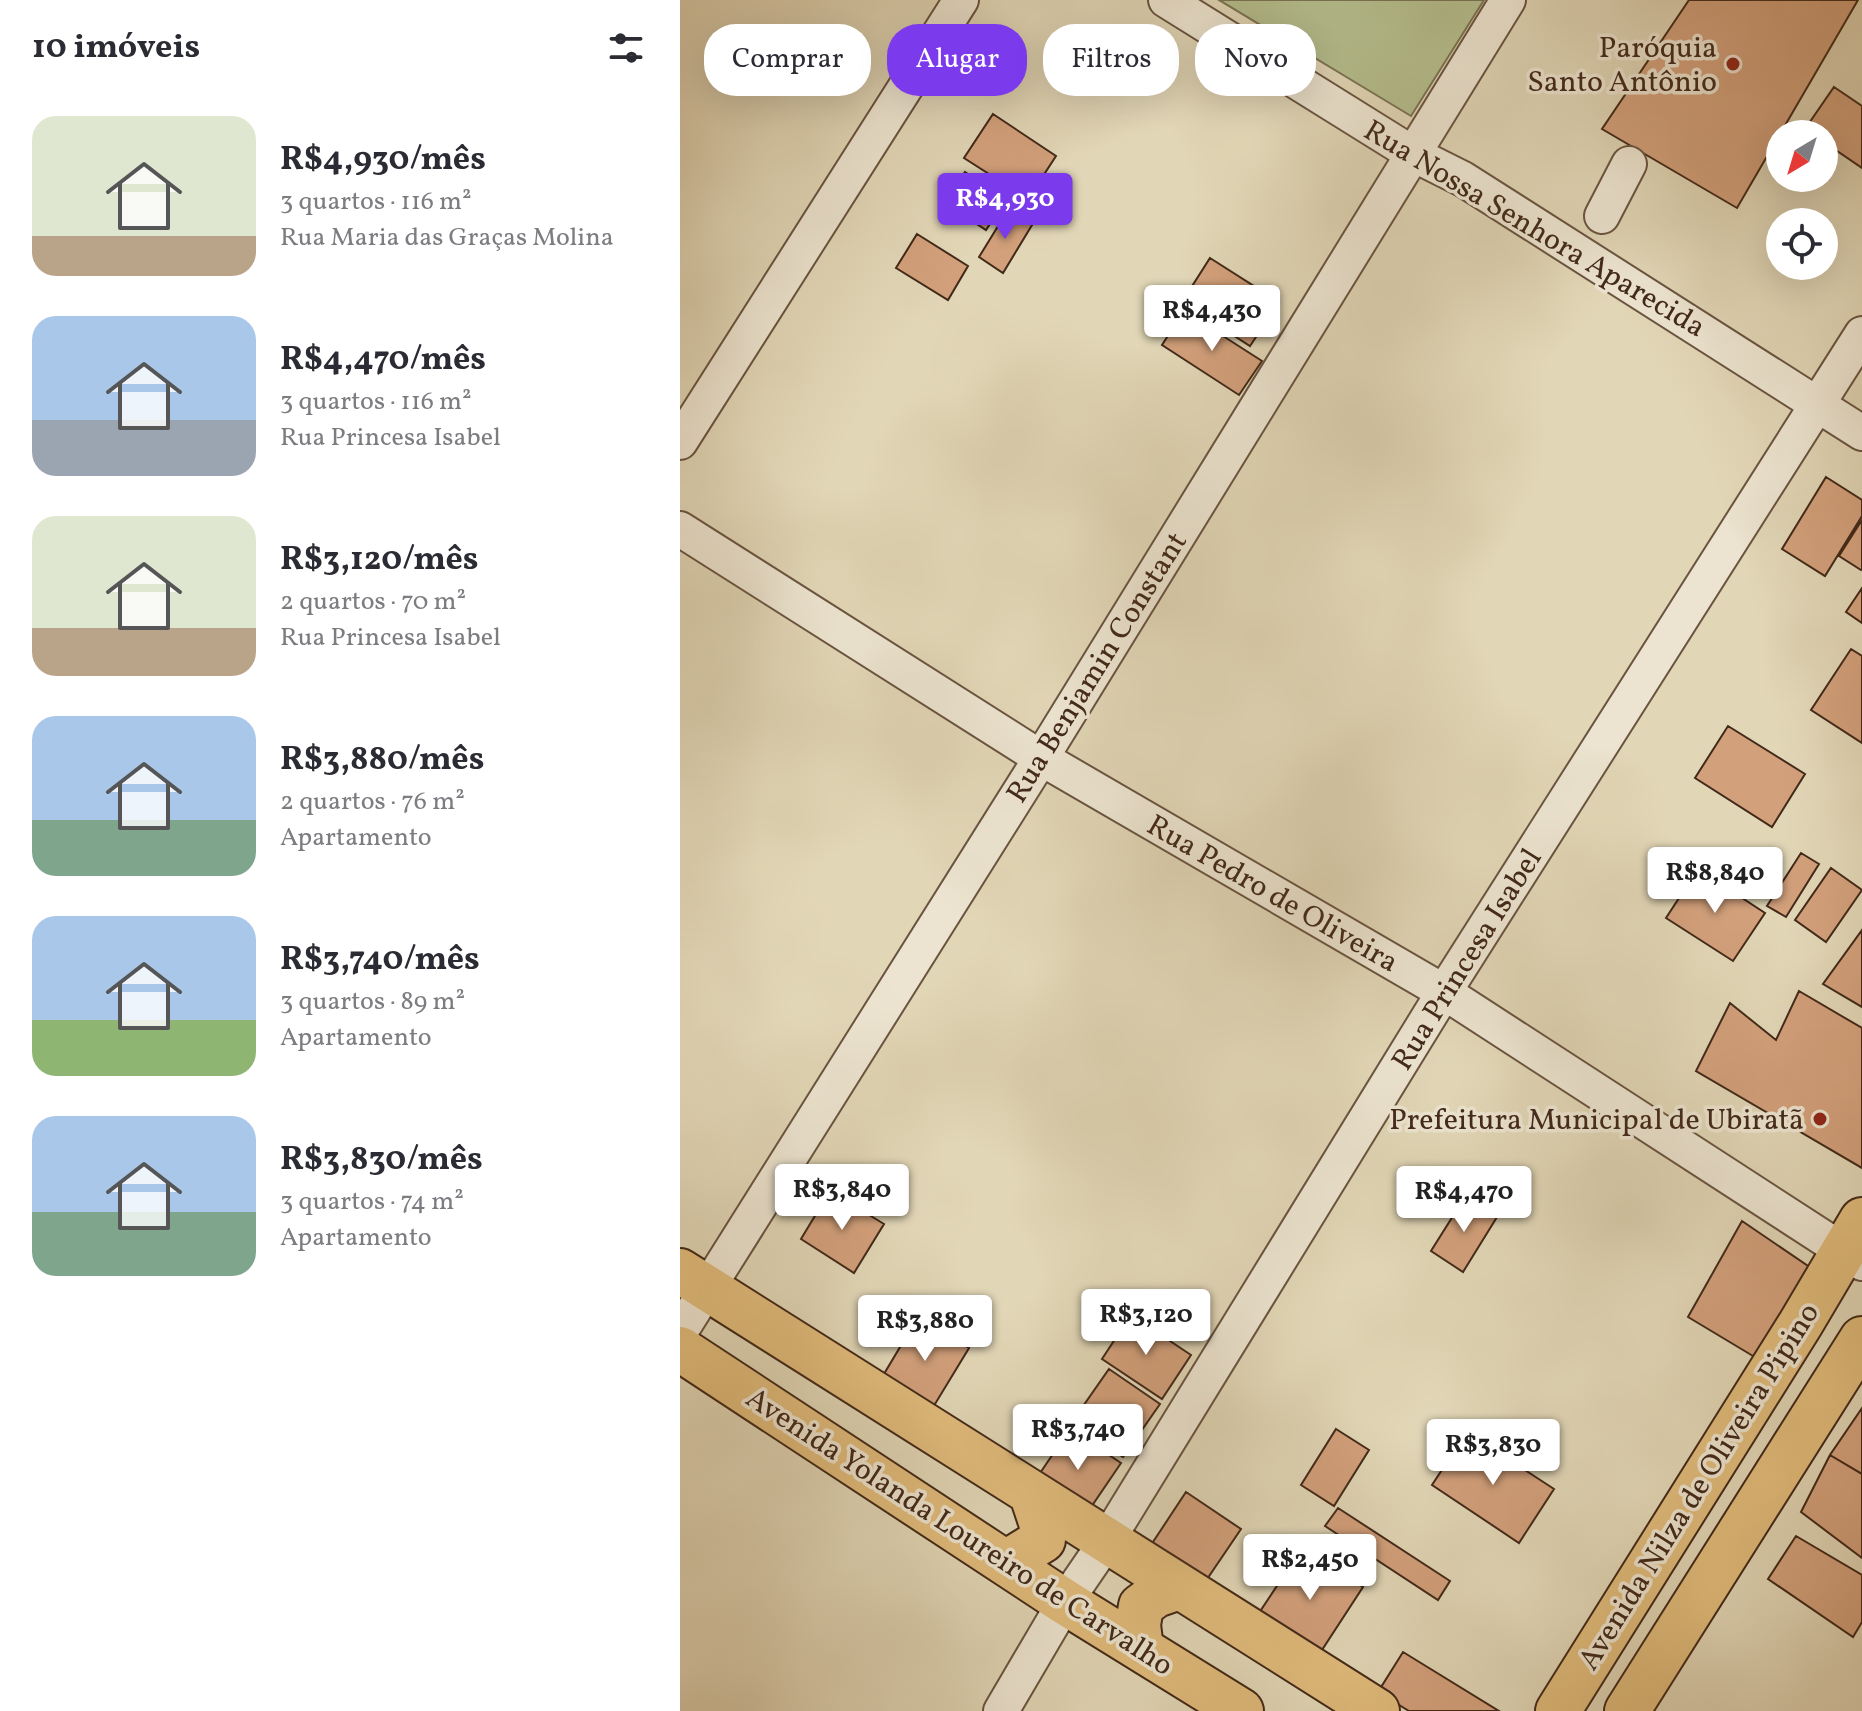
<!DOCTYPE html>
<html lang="pt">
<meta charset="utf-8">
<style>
body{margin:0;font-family:Vollkorn,serif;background:#f7f7f7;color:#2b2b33;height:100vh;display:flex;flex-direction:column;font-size:30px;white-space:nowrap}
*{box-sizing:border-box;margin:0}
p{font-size:26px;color:#7c7c81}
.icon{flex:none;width:44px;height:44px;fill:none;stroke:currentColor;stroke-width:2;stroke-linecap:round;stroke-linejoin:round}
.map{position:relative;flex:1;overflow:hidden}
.details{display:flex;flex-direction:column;background:#fff;width:680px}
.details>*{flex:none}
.hud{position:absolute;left:24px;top:24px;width:760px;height:72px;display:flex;gap:16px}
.needle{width:52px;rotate:218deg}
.tools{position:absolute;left:1086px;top:120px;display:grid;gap:16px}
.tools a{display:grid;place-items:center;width:72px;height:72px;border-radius:50%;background:#fff;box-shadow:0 8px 32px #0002;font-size:40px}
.price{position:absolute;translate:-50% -68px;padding:0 18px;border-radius:8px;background:#fff;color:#222;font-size:26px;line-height:52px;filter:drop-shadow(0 2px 4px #0008)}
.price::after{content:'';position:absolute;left:50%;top:48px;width:24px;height:18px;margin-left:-12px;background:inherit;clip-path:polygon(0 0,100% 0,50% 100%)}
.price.active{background:#7c3aed;color:#fff}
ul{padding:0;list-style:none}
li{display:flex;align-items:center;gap:24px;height:200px;padding:0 32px}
li span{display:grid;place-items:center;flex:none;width:224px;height:160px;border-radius:24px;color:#555}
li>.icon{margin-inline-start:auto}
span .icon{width:96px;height:96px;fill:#fffc;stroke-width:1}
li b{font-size:34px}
h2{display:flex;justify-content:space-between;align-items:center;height:96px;padding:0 32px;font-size:34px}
.pill{padding:0 28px;border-radius:32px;background:#fff;box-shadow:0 8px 32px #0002;font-size:28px;line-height:72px}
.pill.active{background:#7c3aed;color:#fff}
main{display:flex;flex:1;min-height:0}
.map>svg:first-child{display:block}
</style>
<main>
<section class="details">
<h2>10 imóveis<svg class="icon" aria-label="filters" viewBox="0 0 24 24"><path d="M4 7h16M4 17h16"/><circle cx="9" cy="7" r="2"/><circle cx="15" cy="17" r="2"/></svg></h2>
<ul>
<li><span style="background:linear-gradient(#dfe7d0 75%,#b9a48a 0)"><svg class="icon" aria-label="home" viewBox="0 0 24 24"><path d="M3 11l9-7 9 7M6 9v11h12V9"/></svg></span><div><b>R$4,930/mês</b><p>3 quartos · 116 m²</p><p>Rua Maria das Graças Molina</p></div></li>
<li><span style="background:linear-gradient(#a9c7e8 65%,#9aa5b1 0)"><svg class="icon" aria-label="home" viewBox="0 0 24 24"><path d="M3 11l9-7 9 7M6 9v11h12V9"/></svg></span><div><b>R$4,470/mês</b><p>3 quartos · 116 m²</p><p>Rua Princesa Isabel</p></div></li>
<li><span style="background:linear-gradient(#dfe7d0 70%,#b9a48a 0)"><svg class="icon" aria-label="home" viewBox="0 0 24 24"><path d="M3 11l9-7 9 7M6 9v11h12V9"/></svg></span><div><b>R$3,120/mês</b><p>2 quartos · 70 m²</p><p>Rua Princesa Isabel</p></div></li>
<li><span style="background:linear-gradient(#a9c7e8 65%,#7fa58c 0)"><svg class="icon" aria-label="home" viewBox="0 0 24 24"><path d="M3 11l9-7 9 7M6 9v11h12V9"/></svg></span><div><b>R$3,880/mês</b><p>2 quartos · 76 m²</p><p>Apartamento</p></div></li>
<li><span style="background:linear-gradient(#a9c7e8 65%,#8fb573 0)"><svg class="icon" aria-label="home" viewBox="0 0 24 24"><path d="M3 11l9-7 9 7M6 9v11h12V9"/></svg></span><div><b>R$3,740/mês</b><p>3 quartos · 89 m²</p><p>Apartamento</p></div></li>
<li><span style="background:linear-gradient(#a9c7e8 60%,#7fa58c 0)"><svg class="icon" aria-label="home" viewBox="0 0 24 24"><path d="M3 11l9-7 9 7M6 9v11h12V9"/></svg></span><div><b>R$3,830/mês</b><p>3 quartos · 74 m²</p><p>Apartamento</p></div></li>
</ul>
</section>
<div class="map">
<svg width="1182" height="1711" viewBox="0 0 1182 1711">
<rect width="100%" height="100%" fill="#e1d6b6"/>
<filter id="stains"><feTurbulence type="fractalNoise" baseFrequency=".0025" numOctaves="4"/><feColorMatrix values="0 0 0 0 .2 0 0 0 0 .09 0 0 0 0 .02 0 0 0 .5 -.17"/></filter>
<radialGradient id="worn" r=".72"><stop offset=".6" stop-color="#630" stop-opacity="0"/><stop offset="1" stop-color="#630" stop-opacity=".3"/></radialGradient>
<path fill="#b4bd8d" stroke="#7b7353" stroke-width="2" d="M539,0H804L731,116Z"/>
<path fill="#d2a07b" stroke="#422919" stroke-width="2" d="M1009,0H1178L1057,208L922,129Z
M1154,87L1182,106V168L1144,142V134H1132L1125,129Z
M313,114L376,156L348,199L284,158Z
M285,172L326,199L306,230L265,203Z
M328,210L352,225L323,273L299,257Z
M237,234L288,266L268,300L216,268Z
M530,258L599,302L570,346L502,302Z
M504,311L582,361L559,395L482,345Z
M1146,477L1182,500V516L1145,576L1102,549Z
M1182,520V569L1181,570L1159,556Z
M1182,588V623L1166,612Z
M1171,649L1182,656V743L1131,710Z
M1048,726L1125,774L1092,827L1015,778Z
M1121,853L1139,864L1106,917L1087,906Z
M1151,868L1182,890L1146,942L1115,920Z
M1018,869L1085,913L1053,961L986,918Z
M1182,930V1007L1143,984Z
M1119,991L1182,1028V1168L1016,1071L1050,1003L1096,1040Z
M150,1191L204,1224L174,1273L121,1239Z
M785,1197L817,1217L783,1272L751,1251Z
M1062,1221L1137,1272L1078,1359L1008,1317Z
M451,1315L511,1355L482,1399L422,1359Z
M238,1317L289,1348L252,1409L201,1379Z
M429,1369L480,1404L443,1457L392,1422Z
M1182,1408V1474L1150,1455Z
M390,1429L441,1463L405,1516L354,1482Z
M656,1429L689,1450L654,1506L621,1485Z
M787,1432L874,1489L839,1543L752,1485Z
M1150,1455L1182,1474V1558L1121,1512Z
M506,1492L561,1529L523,1585L469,1548Z
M658,1508L770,1581L758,1600L645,1526Z
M1116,1536L1182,1575V1622L1173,1637L1088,1579Z
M622,1548L683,1587L638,1656L577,1616Z
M723,1652L819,1711H729L698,1692Z"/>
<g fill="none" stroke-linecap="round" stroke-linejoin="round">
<g stroke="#6a5440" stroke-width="38">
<path id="minor" d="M486,0L733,154L783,179L1182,433
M922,216L949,164
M0,442L281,0
M0,529L361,758L764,992L1182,1263
M0,1332L361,758L828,0
M321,1711L385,1602L426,1542L764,992L1182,334"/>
</g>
<g stroke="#422919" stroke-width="48">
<path id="major" d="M0,1271L697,1711
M0,1349L385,1602L561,1711
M326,1563L363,1540L362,1525L352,1495
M461,1649L458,1625L461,1606L476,1595L499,1587
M878,1711L1121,1323L1182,1220
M947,1711L1182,1339"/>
</g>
<use href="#minor" stroke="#ece4d0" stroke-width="34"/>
<use href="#major" stroke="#e0bb7b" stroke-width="44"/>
</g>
<g fill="#8f2418" stroke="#ece4d0" stroke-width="3">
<circle cx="1053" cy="64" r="8"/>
<circle cx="1140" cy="1119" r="8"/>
</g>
<g text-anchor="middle" stroke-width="7" stroke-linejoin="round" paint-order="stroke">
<g font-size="30" fill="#422919" stroke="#ece4d0" text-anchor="end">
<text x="1037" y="57">Paróquia<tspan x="1037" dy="34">Santo Antônio</tspan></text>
<text x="1124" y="1129">Prefeitura Municipal de Ubiratã</text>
</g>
<g font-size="30" fill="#422919" stroke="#ece4d0">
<text transform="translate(855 228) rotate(31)" y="10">Rua Nossa Senhora Aparecida</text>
<text transform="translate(416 667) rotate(-58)" y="10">Rua Benjamin Constant</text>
<text transform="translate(593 893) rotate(30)" y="10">Rua Pedro de Oliveira</text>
<text transform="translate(786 959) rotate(-58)" y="10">Rua Princesa Isabel</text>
<text transform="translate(1018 1486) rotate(-58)" y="10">Avenida Nilza de Oliveira Pipino</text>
<text transform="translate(280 1531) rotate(33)" y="10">Avenida Yolanda Loureiro de Carvalho</text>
</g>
</g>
<rect width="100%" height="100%" filter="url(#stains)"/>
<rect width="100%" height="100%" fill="url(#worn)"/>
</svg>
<div class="tools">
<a><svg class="needle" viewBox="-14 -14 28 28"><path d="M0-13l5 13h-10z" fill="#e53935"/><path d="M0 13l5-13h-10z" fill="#7c7c81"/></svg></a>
<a><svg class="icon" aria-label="locate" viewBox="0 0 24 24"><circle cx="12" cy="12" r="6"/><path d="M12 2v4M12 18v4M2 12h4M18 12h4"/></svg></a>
</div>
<b class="price active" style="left:325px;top:241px">R$4,930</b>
<b class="price" style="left:532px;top:353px">R$4,430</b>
<b class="price" style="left:1035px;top:915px">R$8,840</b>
<b class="price" style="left:162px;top:1232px">R$3,840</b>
<b class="price" style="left:784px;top:1234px">R$4,470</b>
<b class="price" style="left:466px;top:1357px">R$3,120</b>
<b class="price" style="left:245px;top:1363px">R$3,880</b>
<b class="price" style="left:398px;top:1472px">R$3,740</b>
<b class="price" style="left:813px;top:1487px">R$3,830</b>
<b class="price" style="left:630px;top:1602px">R$2,450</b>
<div class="hud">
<a class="pill">Comprar</a>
<a class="pill active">Alugar</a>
<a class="pill">Filtros</a>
<a class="pill">Novo</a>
</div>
</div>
</main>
